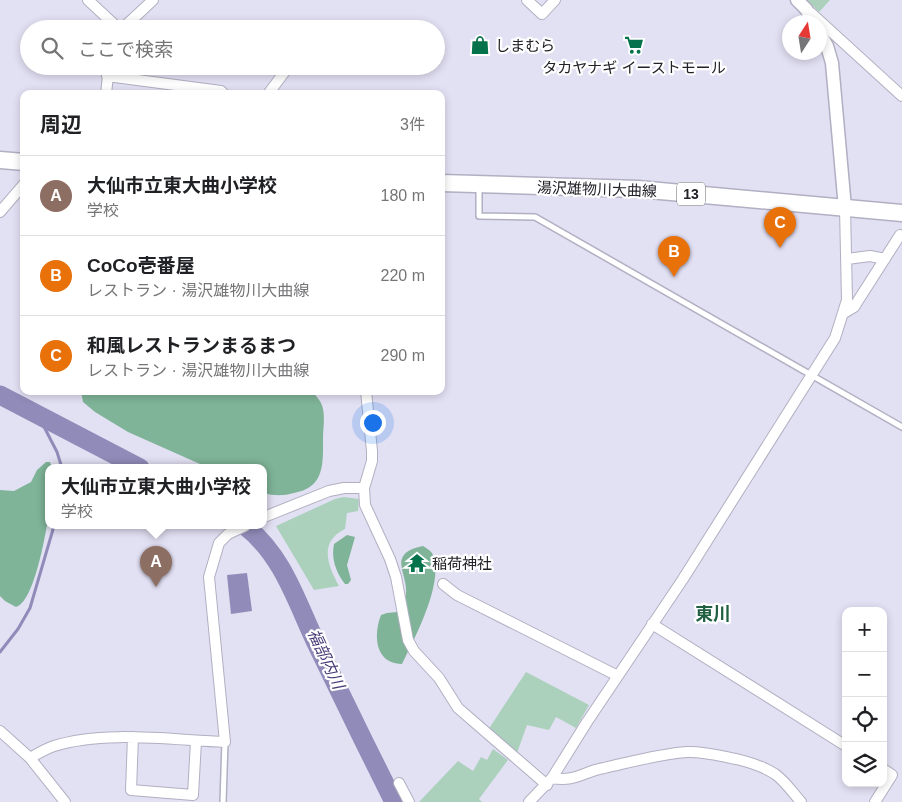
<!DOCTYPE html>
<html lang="ja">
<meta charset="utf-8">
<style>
body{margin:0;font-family:Helvetica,"Noto Sans JP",sans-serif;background:#f6f6f6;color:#202124}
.controls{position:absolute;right:15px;bottom:15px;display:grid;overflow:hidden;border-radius:10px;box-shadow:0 2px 8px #0003}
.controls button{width:45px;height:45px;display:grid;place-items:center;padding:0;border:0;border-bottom:1px solid #e0e0e0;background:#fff;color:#202124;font:25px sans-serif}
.compass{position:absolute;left:782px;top:15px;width:45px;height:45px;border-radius:50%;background:#fff;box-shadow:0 2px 8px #0003;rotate:12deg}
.you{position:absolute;left:372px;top:422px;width:18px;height:18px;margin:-12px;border:4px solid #fff;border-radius:50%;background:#1a73e8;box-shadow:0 0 0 8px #1a73e833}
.badge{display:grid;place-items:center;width:32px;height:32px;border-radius:50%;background:#1a73e8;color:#fff;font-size:16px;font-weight:700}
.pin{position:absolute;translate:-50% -41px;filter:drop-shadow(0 1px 2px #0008)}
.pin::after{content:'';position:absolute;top:26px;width:18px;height:15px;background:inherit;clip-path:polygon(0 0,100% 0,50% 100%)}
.popup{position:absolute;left:45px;top:464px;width:222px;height:65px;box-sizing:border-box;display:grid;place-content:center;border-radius:10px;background:#fff;filter:drop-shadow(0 1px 4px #0005);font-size:16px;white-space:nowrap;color:#757577}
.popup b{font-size:19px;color:#202124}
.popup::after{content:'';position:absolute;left:50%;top:100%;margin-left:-10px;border:10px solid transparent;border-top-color:#fff}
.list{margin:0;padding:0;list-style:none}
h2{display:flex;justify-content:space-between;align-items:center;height:65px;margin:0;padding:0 20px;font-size:21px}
h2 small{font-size:16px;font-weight:400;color:#757577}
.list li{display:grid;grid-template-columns:32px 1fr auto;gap:15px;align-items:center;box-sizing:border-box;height:80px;padding:0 20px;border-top:1px solid #e0e0e0}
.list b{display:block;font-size:19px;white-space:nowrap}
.list p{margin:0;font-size:16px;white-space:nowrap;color:#757577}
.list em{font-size:16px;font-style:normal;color:#757577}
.icon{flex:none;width:28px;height:28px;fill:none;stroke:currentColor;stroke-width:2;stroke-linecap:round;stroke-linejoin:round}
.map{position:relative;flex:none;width:902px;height:802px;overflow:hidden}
.search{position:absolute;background:#fff;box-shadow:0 2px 8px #0003;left:20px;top:20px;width:425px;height:55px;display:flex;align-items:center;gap:12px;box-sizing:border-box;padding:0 18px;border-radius:28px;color:#757577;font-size:19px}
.panel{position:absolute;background:#fff;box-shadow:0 2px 8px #0003;left:20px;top:90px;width:425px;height:305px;border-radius:10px}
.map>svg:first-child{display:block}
</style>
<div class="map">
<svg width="902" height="802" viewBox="0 0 902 802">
<rect width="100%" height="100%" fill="#e2e0f3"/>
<path fill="#abd1bc" d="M807,0h23l-11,12z
M344,497l15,2 -1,12 -11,2 -2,16c-27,13 -17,37 -6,57l-25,4 -38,-64 59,-27z
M526,672l63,33 -13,23 -20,-11 -7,13 -22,-5 -10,28 -29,-23z
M493,749l15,11 -29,39 3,3h-63l39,-41 15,10 8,-14 6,3z"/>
<path fill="#7fb498" d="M81,391h231c3,4 7,8 9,12 5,10 2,25 2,35 0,26 2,49 -29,55 -11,3 -20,3 -30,0v-25h-55l-81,-36 -33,-20 -12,-10z
M46,462h4l2,6h-4c0,17 3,35 0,51 -3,18 -14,83 -32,88l-11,-6 -5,-5v-106l14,1 17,-9 6,-12z
M347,535l8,2 -8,28 4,15 -3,4h-3c-9,-12 -14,-25 -11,-40z
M423,546c3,2 7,4 9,7 14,27 -18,86 -30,111 -27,0 -29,-29 -21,-49l6,-2 10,-1c3,-4 7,-10 8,-14 7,-21 -22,-44 18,-52z"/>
<path fill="#918bb9" d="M247,573l5,38 -21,3 -4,-39z"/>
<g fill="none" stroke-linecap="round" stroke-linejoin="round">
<path stroke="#918bb9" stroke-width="3" d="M38,415l19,37 5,16
M0,652l18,-23 12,-21 24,-82"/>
<path stroke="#918bb9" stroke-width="19" d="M0,395l140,73
M245,526c38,29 52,77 72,119 25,52 51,105 77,157"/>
<g stroke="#b1afc1" stroke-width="8">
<path id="service" d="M479,187v29l56,1 367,210
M223,802l2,-60"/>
</g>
<g stroke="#b1afc1" stroke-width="12">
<path id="minor" d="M88,0l31,29
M527,0l15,14 13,-14
M811,13l91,83
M122,29l31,-29
M107,76l114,15 3,3
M106,94l3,-28
M268,94l21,-28
M0,212l24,-28
M847,259l23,-3 15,3
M844,313l10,-6 46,-72
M366,391l6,60v10l-8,27 1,17 25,54 6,18 12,63 6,11 25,27 19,30 89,77
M264,517l65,-26 15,-3h20
M443,584l14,11 161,81
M652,624l194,122
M0,731l30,27 35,44
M133,737l-2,53 62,5 3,-54
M30,758c7,-4 15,-9 24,-12 50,-16 118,-6 171,-4l-16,-165 10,-34 9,-9 17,-8
M552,778c24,4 30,-6 52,-10 27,-6 55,-14 83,-16 16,-1 33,4 49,7 13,3 28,8 39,15 10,7 18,19 26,28
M399,783l10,19
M529,802l23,-24 35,-56 96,-143 152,-241 12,-38 -2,-92
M875,802l17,-27 -9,-6"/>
</g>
<g stroke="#b1afc1" stroke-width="15">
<path id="tertiary" d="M797,0l9,9 8,13
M820,33l7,13 5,17 13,145"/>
</g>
<g stroke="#b1afc1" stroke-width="19">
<path id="primary" d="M0,160l24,2
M441,183l197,6 264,24"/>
</g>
<use href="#service" stroke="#fff" stroke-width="5"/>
<use href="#minor" stroke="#fff" stroke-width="10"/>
<use href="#tertiary" stroke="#fff" stroke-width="12"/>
<use href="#primary" stroke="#fff" stroke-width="16"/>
</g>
<defs>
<g id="shop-bare" transform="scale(1.5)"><path d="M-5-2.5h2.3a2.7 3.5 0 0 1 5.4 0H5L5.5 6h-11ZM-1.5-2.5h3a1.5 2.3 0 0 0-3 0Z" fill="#04724b" stroke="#fff" stroke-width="2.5" paint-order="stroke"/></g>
<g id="supermarket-bare" transform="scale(1.5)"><path d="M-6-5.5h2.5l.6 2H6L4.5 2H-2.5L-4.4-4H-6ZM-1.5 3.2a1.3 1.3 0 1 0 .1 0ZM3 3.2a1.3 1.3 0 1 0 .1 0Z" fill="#04724b" stroke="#fff" stroke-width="2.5" paint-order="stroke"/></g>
<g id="temple-bare" transform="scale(1.5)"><path d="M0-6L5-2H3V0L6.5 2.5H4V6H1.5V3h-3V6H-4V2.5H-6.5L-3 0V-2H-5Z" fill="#04724b" stroke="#fff" stroke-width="2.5" paint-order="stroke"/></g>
</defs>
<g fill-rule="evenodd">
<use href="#shop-bare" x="480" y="45"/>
<use href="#supermarket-bare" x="634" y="45"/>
<use href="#temple-bare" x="417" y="563"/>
</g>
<g text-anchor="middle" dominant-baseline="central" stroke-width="4.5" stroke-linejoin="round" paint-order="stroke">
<rect fill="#fff" stroke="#646468" stroke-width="1" x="677" y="182.5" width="28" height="23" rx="4"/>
<g font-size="14" font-weight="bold" fill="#212127">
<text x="691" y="194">13</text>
</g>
<g font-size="15" fill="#212127" stroke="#fff" text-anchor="start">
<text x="495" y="45">しまむら</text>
<text x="634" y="67" text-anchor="middle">タカヤナギ イーストモール</text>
<text x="432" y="563">稲荷神社</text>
</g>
<g font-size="15" fill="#212127" stroke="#fff">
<text transform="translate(597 189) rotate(2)">湯沢雄物川大曲線</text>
</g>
<g font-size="16" font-style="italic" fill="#473b77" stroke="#fff">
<text transform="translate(326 659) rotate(65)">福部内川</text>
</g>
<g font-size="18" font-weight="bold" fill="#205f42" stroke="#fff">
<text x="713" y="614">東川</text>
</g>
</g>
</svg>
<div class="controls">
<button>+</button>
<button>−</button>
<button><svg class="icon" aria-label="locate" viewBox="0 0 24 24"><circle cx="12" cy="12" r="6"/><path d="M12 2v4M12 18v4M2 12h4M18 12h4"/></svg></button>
<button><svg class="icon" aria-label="layers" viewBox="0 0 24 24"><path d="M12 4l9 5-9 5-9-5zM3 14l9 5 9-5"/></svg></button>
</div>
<svg class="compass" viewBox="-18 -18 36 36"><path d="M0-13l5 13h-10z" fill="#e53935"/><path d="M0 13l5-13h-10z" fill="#757577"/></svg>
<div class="you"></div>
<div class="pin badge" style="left:156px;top:587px;background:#8d6e63">A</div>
<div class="popup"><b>大仙市立東大曲小学校</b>学校</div>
<div class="pin badge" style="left:674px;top:277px;background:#e8710a">B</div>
<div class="pin badge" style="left:780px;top:248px;background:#e8710a">C</div>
<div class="search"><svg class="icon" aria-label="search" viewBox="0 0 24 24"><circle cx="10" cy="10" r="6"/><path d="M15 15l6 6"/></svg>ここで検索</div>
<section class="panel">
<h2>周辺<small>3件</small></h2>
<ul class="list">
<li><span class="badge" style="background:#8d6e63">A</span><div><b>大仙市立東大曲小学校</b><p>学校</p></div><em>180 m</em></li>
<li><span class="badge" style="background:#e8710a">B</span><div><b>CoCo壱番屋</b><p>レストラン · 湯沢雄物川大曲線</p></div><em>220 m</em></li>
<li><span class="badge" style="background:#e8710a">C</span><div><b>和風レストランまるまつ</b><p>レストラン · 湯沢雄物川大曲線</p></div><em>290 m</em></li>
</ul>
</section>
</div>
